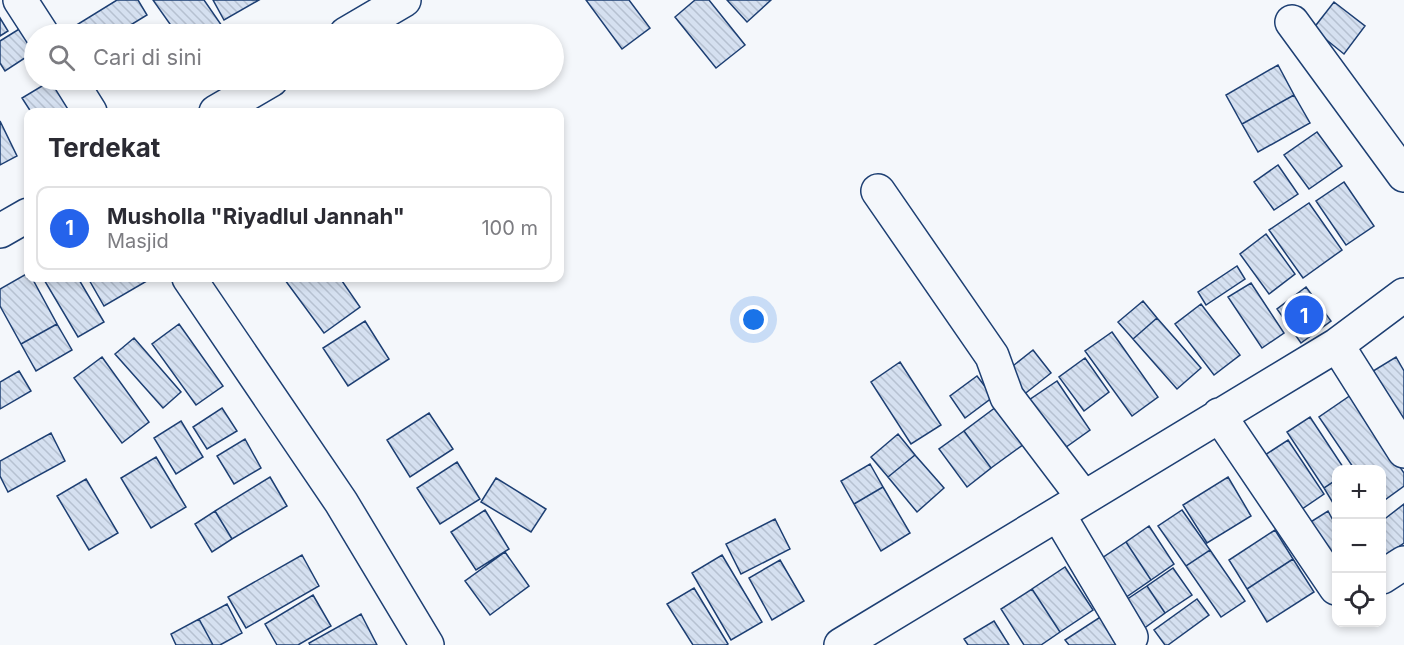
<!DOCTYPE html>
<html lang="id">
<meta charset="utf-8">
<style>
body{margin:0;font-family:Inter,sans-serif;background:#f2f2f3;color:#2b2b33}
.controls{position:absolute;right:18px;bottom:18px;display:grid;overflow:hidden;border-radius:12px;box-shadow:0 3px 9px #0003}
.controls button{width:54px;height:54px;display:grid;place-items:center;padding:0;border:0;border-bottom:2px solid #e1e1e2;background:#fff;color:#2b2b33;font:30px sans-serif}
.you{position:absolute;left:754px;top:320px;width:21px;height:21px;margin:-15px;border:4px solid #fff;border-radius:50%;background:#1a73e8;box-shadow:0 0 0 9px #1a73e833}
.badge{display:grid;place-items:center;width:39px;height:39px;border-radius:50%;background:#2563eb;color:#fff;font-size:20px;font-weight:700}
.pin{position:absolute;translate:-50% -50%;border:3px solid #fff;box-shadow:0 2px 6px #0006}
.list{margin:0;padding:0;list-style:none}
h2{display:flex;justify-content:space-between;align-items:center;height:78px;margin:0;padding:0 24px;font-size:26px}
h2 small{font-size:20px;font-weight:400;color:#7c7c81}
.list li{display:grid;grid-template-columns:39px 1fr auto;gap:18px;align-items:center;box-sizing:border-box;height:84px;margin:0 12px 12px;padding:0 12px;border:2px solid #e1e1e2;border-radius:12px}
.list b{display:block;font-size:22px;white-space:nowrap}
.list p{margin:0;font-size:20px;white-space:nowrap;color:#7c7c81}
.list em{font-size:20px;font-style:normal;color:#7c7c81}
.icon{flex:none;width:33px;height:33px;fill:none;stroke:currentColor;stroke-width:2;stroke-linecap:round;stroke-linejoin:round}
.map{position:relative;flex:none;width:1404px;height:645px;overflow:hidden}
.search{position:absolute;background:#fff;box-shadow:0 3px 9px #0003;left:24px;top:24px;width:540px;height:66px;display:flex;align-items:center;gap:15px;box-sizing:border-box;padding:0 21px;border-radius:33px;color:#7c7c81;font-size:22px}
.panel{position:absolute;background:#fff;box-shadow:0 3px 9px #0003;left:24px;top:108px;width:540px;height:174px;border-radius:12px}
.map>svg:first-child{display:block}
</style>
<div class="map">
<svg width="1404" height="645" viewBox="0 0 1404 645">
<defs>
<pattern id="building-back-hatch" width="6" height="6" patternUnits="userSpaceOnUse" patternTransform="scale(1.5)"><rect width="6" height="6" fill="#d5e0f0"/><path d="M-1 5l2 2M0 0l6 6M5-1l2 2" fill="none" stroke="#b6c1d1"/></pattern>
</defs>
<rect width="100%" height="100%" fill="#f4f7fb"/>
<path fill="url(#building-back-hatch)" stroke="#1d3f73" stroke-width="1.5" d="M117,0h21l9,15 -31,19h-43l-3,-5z
M153,0h51l18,26 -12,8h-33z
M213,0h46l-35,20z
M586,0h43l21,28 -28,21z
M695,0h14l36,45 -29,23 -41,-51z
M727,0h44l-24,22z
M1334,2l31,24 -21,28 -31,-25z
M0,18l8,13 -8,5z
M32,21l2,31 -29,19 -5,-8v-22z
M1278,65l16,30 -52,29 -16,-29z
M52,80h6l20,32h-47l-9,-14z
M1294,95l16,28 -52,29 -16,-28z
M0,121l17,35 -17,9z
M1317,132l25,34 -33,23 -25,-34z
M1278,165l20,29 -24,16 -20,-28z
M1344,182l30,44 -28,19 -30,-44z
M1309,203l33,47 -39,28 -34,-48z
M1266,234l29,40 -26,20 -29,-40z
M1237,266l8,13 -39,26 -8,-13z
M28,273v5h4l25,46 -36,20 -21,-38v-17z
M43,278h35l26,44 -26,15z
M88,278h64l-48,28z
M289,278h51l20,29 -36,26 -39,-53z
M1251,283l33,50 -22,15 -34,-51z
M1306,287l25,34 -30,22 -24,-34z
M1143,301l14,17 -24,21 -15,-17z
M1201,304l39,51 -26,20 -39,-51z
M1157,318l44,50 -24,21 -44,-50z
M365,321l24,38 -41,27 -25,-38z
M57,324l15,26 -36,21 -15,-27z
M179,324l44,62 -27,19 -44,-61z
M1112,332l46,65 -26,19 -47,-65z
M134,338l47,54 -18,16 -48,-54z
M1033,350l18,23 -29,23 -18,-23z
M102,357l47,65 -27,21 -48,-65z
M1396,357l8,14v56l-39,-51z
M1085,358l24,34 -25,19 -25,-34z
M900,362l41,63 -30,19 -40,-62z
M19,371l12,20 -31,18v-27z
M977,376l16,21 -28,21 -15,-22z
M1057,381l33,49 -28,20 -33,-50z
M1351,395l53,78v13l-22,16v-32h-27l-36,-53z
M996,407l28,37 -33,24 -27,-37z
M222,408l15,23 -30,18 -14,-22z
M429,413l24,36 -43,28 -23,-37z
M1310,417l35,53h-9v10l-12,8 -37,-56z
M181,421l22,36 -27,17 -22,-36z
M964,431l27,37 -24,19 -28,-38z
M51,433l14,28 -57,31 -8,-16v-15z
M898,434l17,21 -27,22 -17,-20z
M245,439l16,29 -27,16 -17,-28z
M1288,440l36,54 -22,15 -37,-54z
M915,455l29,33 -27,24 -29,-35z
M156,457l30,50 -35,21 -30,-50z
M457,462l23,37 -40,25 -23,-36z
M870,464l13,23 -29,17 -13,-23z
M270,477l17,29 -55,33 -17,-28z
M1228,477l23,39 -44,27 -24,-38z
M496,478l50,31 -15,23 -50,-30z
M86,479l32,54 -29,17 -32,-54z
M1336,480v28l-12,-20z
M883,487l27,46 -29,18 -27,-47z
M1404,504v39l-22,15v-37z
M485,510l24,39 -33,21 -25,-38z
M1182,510l28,40 -24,16 -28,-40z
M215,511l17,28 -20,13 -17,-28z
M1328,511l8,15v28l-6,4 -21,-35z
M775,519l15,30 -49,25 -15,-30z
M1149,526l25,38 -23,16 -25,-38z
M1275,530l18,29 -46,30 -18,-29z
M1126,542l25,38 -29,20 -26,-38z
M1210,550l35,51 -24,16 -35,-51z
M505,552l24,34 -39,29 -25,-34z
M302,555l17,31 -73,42 -18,-31z
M722,555l40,67 -31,18 -39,-67z
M1293,559l21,33 -47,30 -20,-33z
M780,560l24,41 -32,19 -23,-42z
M1065,567l28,43 -33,22 -28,-43z
M1173,568l19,27 -27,18 -18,-27z
M1147,586l18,27 -26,19 -19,-28z
M694,588l34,56 -2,1h-33l-26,-41z
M1032,589l28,43 -19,13h-17l-23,-36z
M313,595l18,31 -33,19h-21l-12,-21z
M1197,599l12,16 -41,30h-3l-11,-15z
M227,604l15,29 -22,12h-7l-14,-26z
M1108,612l21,33h-60l-4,-5z
M361,614l16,31h-67l-1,-2z
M199,619l14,26h-37l-5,-11z
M994,621l15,24h-41l-4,-6z"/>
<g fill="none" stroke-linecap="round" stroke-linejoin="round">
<g stroke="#1d3f73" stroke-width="36">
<path id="minor" d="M20,0l22,34
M1292,22l112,153
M346,34l58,-34
M70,80l20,32
M216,112l55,-32
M878,191l114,165 15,41 76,100
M0,231l28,-16
M189,278l152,224 86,143
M1337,345l67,106
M1219,415l117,173
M1058,514l73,123
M1382,577l22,-14
M841,645l496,-300 67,-50"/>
</g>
<use href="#minor" stroke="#f4f7fb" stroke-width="33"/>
</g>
</svg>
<div class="controls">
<button>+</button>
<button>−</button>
<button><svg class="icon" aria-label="locate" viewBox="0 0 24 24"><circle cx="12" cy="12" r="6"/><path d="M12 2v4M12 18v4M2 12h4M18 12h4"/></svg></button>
</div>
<div class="you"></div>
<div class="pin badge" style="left:1304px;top:315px">1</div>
<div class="search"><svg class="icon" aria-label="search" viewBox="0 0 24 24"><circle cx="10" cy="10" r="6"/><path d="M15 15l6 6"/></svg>Cari di sini</div>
<section class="panel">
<h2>Terdekat<small></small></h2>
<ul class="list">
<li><span class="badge">1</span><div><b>Musholla &quot;Riyadlul Jannah&quot;</b><p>Masjid</p></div><em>100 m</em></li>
</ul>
</section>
</div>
